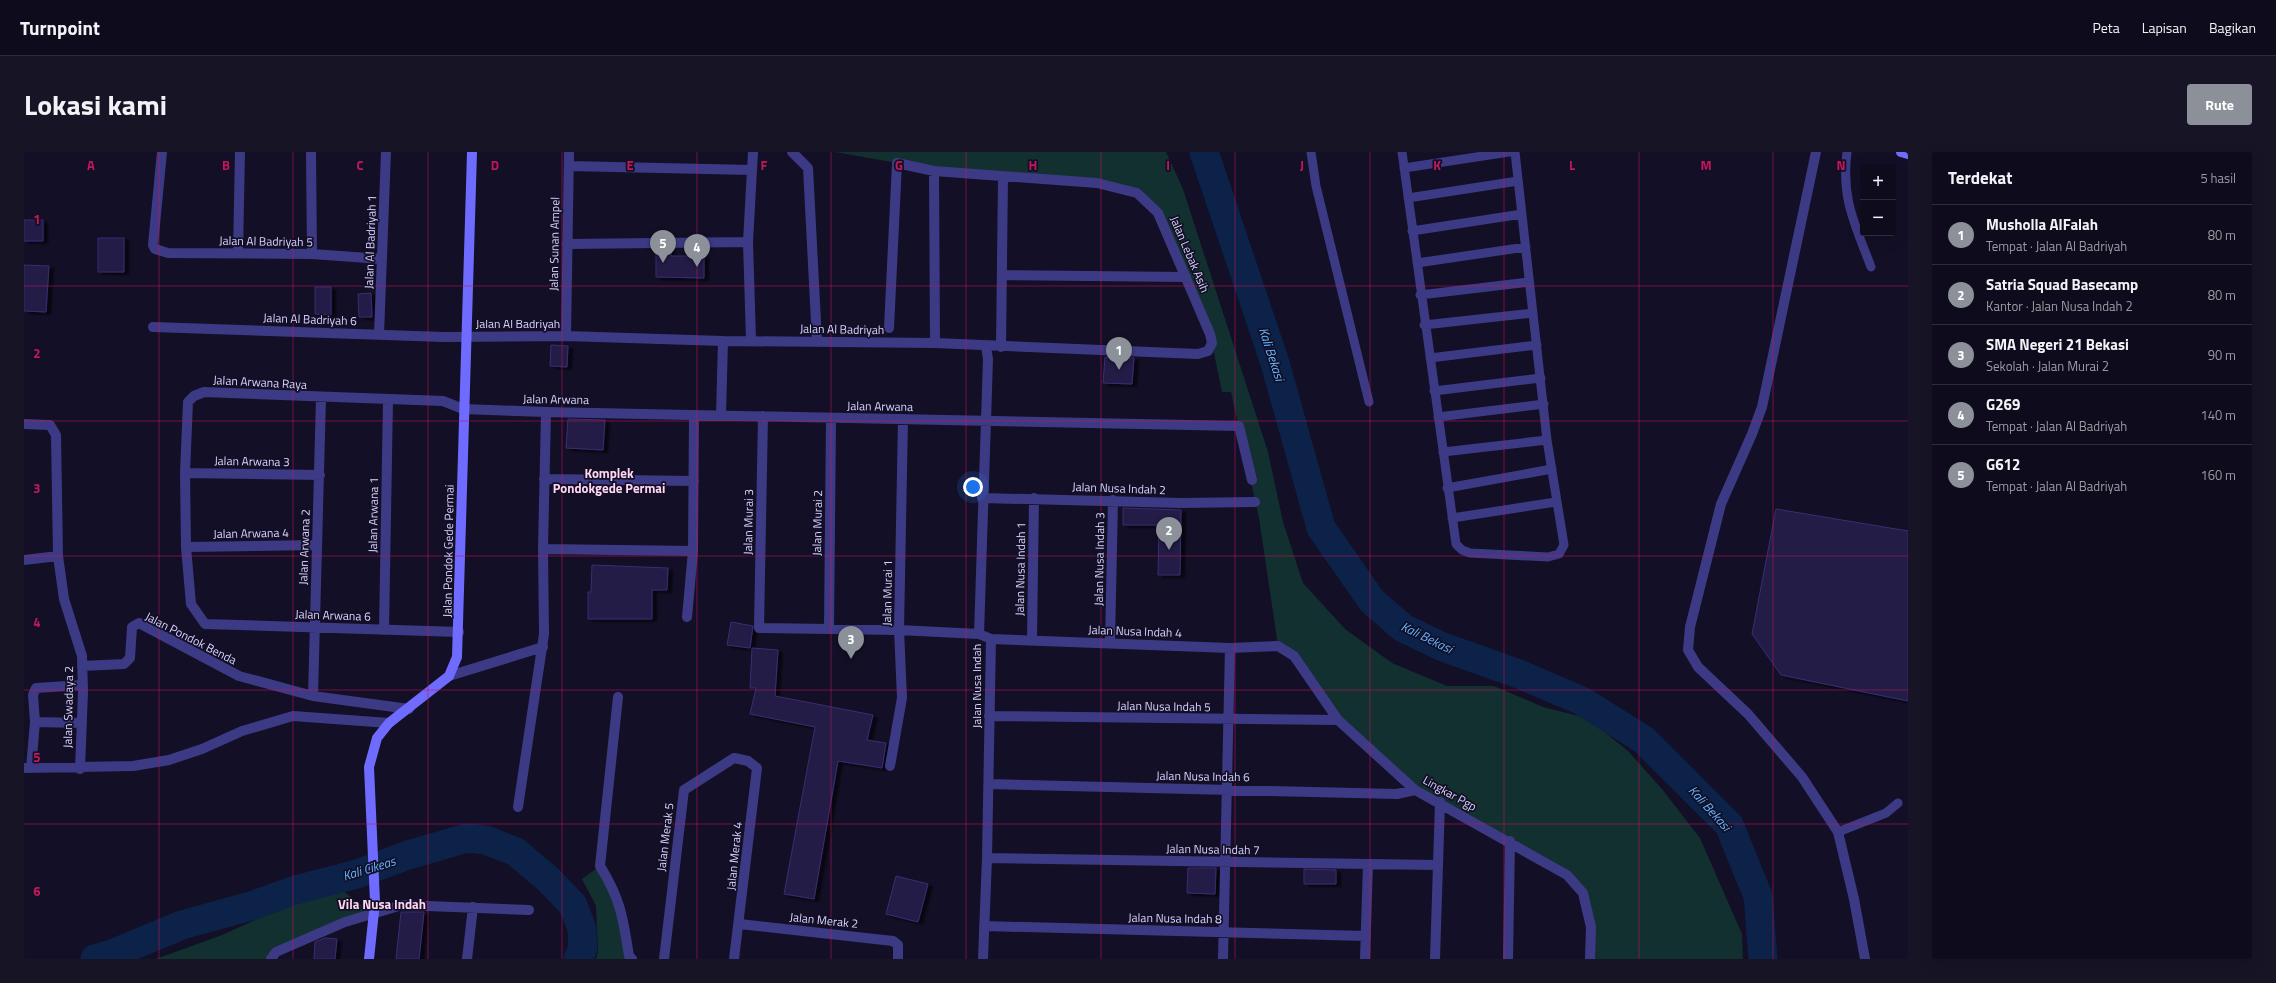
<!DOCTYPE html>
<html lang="id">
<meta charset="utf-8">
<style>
body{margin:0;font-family:"Titillium Web",sans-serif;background:#171425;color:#f1f3f6}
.controls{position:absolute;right:12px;top:12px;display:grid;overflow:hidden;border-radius:4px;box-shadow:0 4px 16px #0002}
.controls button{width:36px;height:36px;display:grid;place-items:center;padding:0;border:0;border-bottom:1px solid #2e2b3b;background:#0e0b1c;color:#f1f3f6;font:20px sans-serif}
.you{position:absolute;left:949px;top:335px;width:14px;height:14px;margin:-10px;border:3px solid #fff;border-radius:50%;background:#1a73e8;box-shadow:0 0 0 6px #1a73e833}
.badge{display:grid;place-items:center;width:26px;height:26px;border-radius:50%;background:#8c9099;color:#fff;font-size:13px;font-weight:700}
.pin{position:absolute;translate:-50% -33px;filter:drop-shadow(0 1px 2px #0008)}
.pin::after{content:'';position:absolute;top:21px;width:14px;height:12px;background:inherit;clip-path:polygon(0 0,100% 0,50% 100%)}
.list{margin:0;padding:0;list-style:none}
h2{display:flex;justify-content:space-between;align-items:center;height:52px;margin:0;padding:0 16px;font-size:17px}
h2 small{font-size:13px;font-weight:400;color:#9b9ba3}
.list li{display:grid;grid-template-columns:26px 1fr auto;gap:12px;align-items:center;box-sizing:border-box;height:60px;padding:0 16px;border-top:1px solid #2e2b3b}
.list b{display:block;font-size:15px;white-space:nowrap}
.list p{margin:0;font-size:13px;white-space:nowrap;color:#9b9ba3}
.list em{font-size:13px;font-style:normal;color:#9b9ba3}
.map{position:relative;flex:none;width:1884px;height:807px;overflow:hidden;border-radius:4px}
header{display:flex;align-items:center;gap:24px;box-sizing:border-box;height:56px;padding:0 20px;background:#0e0b1c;border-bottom:1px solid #2e2b3b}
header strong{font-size:19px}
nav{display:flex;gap:22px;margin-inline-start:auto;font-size:14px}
.intro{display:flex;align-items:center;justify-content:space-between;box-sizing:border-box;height:96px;padding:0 24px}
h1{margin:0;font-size:28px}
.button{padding:10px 18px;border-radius:4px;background:#8c9099;color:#fff;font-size:14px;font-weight:700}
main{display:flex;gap:24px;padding:0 24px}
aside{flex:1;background:#0e0b1c;border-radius:4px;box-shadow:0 4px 16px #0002}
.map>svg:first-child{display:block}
</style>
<header>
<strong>Turnpoint</strong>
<nav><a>Peta</a><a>Lapisan</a><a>Bagikan</a></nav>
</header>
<div class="intro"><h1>Lokasi kami</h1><a class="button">Rute</a></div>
<main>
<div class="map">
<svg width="1884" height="807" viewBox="0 0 1884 807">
<defs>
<filter id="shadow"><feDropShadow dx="4.5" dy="2.5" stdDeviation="1" flood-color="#0009"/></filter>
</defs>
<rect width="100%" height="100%" fill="#130f26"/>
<path fill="#12302f" d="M811,0h331l17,37 85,263 15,70 20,61 42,46 47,34 55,23h47l49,21 44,11 41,33 34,38 38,49 42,96 1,25h-153l-7,-66 -16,-18 -152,-85 -77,-70 -26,-38 -34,-36 -19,-128 -28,-126h-9l-12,-58 -52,-121 -21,-20 -40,-10 -200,-20z
M576,714l12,21 16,72h-32l2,-8 -2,-45 -14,-27z
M315,736l35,26 -103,45h-115l66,-24 70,-32z"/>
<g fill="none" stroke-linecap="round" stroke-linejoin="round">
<path stroke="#0c2248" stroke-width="29" d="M1180,0l71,211 46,165 51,73 31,27 40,19 76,27 63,27 62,39 85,85 29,71 5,63
M71,807l17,-5 70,-29 72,-20 41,-15 62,-16 51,-19 59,-17 19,2 30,12 33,28 24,25 9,24 1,19 -5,11"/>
</g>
<path fill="#241b47" stroke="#3b2d73" filter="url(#shadow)" d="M0,68h19v21h-19z
M74,86h26v34h-26z
M647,97v7h33v22l-48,-1v-27z
M0,113l25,1 -3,46 -22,-1z
M291,135h16v28l-16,-1z
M347,141l1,24h-13l-1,-23z
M527,193l17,1 -1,21 -17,-1z
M1081,205l29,1 -2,26 -29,-1z
M544,267l37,1 -2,30 -37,-2z
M1099,356l58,2 -1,65h-22l1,-50h-36z
M1752,357l132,22v170l-127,-26 -29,-41z
M568,413l76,3 -1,22h-15v29h-64v-27h3z
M707,470l22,4 -3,22 -23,-3z
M728,496l26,2 -3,46 98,19 -6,25 19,3 -4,25 -44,-7 -24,138 -30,-5 31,-167 -65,-13 6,-26h-6z
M1164,716h28l-1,26 -28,-1z
M1280,717l32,1v14h-32z
M872,724l32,8 -10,38 -32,-8z
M377,760h23l-5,47h-23z
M301,786l12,1 -2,20h-21l1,-17z"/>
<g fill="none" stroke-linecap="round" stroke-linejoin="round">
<path stroke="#3d3a85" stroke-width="9" d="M1287,0l5,34 53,216
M1378,0l54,392 6,6 8,3 78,4 11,-3 5,-9 -17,-105 -32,-288
M1823,0c-6,47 8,72 24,115
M1380,16l105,-16
M1384,46l110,-17
M1388,79l110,-17
M1393,111l109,-16
M1396,143l109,-13
M1400,173l109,-12
M1406,206l107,-13
M1410,239l107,-13
M1414,265l106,-13
M1419,300l104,-12
M1423,336l105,-19
M1428,366l104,-16
M1814,680l48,-19 12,-10"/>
<path stroke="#3d3a85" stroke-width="10" d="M138,0l-9,93 2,4 13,4 144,1 70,5
M287,0l1,102
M768,0l16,16 9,173
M1792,0l-54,255 -10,27 -31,70 -31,123 -2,23 10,17 50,47 54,63 36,55 16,67 11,60
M545,14l183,4
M910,19l1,172
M543,92l181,-2
M214,101l2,-101
M978,123l184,2
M129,175l291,10 122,-1 157,5 212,2 263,11 10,-3 4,-8 -2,-9 -52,-121 -21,-20 -40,-10 -163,-12 -37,-8 -8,165
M355,182l7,-182
M542,184l3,-184
M727,188l-3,-98 5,-90
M977,195l2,-170
M697,263l2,-74
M739,264l-4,212 140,2 80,4
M0,272l26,1 6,10 2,121 6,43 18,57 1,36 -3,77
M161,321l135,2
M520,327l150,2
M958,346l199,5 74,-1
M162,395l131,-2
M519,397l150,2
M0,408l34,-4
M663,465l6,-66 1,-136
M805,477l2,-211
M360,478l4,-230
M435,480l-254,-8 -14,-20 -5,-57 -1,-74 3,-71 6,-6 10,-4 239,9 20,8 83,3 693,14 13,54
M967,487l239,9 48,-2 16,10 44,64 77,70 152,85 16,18 8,34 -1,32
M1008,489l2,-143
M1086,490l3,-142
M58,514l42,-2 6,-6 2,-31 7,-4 100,53 74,20 96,13
M425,524l94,-29
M289,544l8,-298
M594,545l-18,169c21,34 23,52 29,90l3,3
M965,564l349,4
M11,570l47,1
M866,614l12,-68 -3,-68 4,-211
M0,616l109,-2 36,-6 33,-11 40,-18 51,-15 96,7
M7,616l4,-46 -2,-27 3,-7 47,-3
M965,632l408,10 18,-4
M494,655l26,-173 -1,-85 3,-137
M963,706l451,7
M716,772l153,17 5,4v14
M960,774l382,10
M247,807l5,-7 16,-7 53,-23 57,-17 127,5
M443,807l6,-52
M640,807l20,-169 50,-32 14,3 9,7 -23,191
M959,807l4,-101 4,-219 -12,-5 9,-275 -2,-12
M1199,807l7,-311
M1341,807l3,-95
M1411,807l5,-157
M1484,807l2,-118"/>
<path stroke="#6f6bff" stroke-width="10" d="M1877,0l7,2
M345,807l6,-57 -6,-135 8,-29 12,-15 60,-47 8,-19 15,-505"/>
</g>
<path fill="none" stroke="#c2185b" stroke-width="1" stroke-opacity="0.55" d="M135,0v807M269,0v807M404,0v807M538,0v807M673,0v807M807,0v807M942,0v807M1077,0v807M1211,0v807M1346,0v807M1480,0v807M1615,0v807M1749,0v807M0,134h1884M0,269h1884M0,404h1884M0,538h1884M0,672h1884"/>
<g text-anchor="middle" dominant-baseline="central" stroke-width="3.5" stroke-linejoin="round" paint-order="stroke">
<g font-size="12" fill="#d9d4ff" stroke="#130f26">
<text transform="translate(242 89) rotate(1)">Jalan Al Badriyah 5</text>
<text transform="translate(346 90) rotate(-88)">Jalan Al Badriyah 1</text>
<text transform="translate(530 92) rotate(-89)">Jalan Sunan Ampel</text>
<text transform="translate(1166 102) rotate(67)">Jalan Lebak Asih</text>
<text transform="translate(286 167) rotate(2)">Jalan Al Badriyah 6</text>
<text x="494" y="171">Jalan Al Badriyah</text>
<text transform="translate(818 177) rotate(1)">Jalan Al Badriyah</text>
<text transform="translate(236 230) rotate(3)">Jalan Arwana Raya</text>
<text transform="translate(532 247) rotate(1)">Jalan Arwana</text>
<text transform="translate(856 254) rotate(1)">Jalan Arwana</text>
<text transform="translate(228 309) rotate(1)">Jalan Arwana 3</text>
<text transform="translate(1095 336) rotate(2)">Jalan Nusa Indah 2</text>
<text transform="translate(349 363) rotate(-89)">Jalan Arwana 1</text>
<text transform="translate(724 370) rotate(-89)">Jalan Murai 3</text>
<text transform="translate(793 371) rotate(-89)">Jalan Murai 2</text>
<text transform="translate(227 381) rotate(-1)">Jalan Arwana 4</text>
<text transform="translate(280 395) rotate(-88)">Jalan Arwana 2</text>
<text transform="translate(424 399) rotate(-89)">Jalan Pondok Gede Permai</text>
<text transform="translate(1075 407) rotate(-89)">Jalan Nusa Indah 3</text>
<text transform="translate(996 417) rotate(-89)">Jalan Nusa Indah 1</text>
<text transform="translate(863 441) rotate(-89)">Jalan Murai 1</text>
<text transform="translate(309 463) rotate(2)">Jalan Arwana 6</text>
<text transform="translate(1111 479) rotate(2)">Jalan Nusa Indah 4</text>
<text transform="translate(167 486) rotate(27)">Jalan Pondok Benda</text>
<text transform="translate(952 534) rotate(-90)">Jalan Nusa Indah</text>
<text transform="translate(1140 554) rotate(1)">Jalan Nusa Indah 5</text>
<text transform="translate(44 555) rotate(-89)">Jalan Swadaya 2</text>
<text transform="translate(1179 624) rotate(1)">Jalan Nusa Indah 6</text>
<text transform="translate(1426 641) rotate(29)">Lingkar Pgp</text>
<text transform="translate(641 685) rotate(-83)">Jalan Merak 5</text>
<text transform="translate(1189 697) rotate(1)">Jalan Nusa Indah 7</text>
<text transform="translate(710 704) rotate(-84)">Jalan Merak 4</text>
<text transform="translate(1151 766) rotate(1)">Jalan Nusa Indah 8</text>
<text transform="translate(800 768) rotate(6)">Jalan Merak 2</text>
</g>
<g font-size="13" font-style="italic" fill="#62b6ff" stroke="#130f26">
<text transform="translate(1248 202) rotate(72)">Kali Bekasi</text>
<text transform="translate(1403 485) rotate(26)">Kali Bekasi</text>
<text transform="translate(1686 656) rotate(48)">Kali Bekasi</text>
<text transform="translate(345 716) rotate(-17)">Kali Cikeas</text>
</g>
<g font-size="13" font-weight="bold" fill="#ffd6f0" stroke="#130f26">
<text x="585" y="321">Komplek<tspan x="585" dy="15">Pondokgede Permai</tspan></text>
<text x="358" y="752">Vila Nusa Indah</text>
</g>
</g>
<g font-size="13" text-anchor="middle" font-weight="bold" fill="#c2185b" stroke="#130f26" stroke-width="3.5" stroke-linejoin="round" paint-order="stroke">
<text x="67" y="18">A</text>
<text x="202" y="18">B</text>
<text x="336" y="18">C</text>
<text x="471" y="18">D</text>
<text x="606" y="18">E</text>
<text x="740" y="18">F</text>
<text x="875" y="18">G</text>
<text x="1009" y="18">H</text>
<text x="1144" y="18">I</text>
<text x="1278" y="18">J</text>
<text x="1413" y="18">K</text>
<text x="1548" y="18">L</text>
<text x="1682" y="18">M</text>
<text x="1817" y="18">N</text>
<text x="13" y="72">1</text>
<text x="13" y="206">2</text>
<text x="13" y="341">3</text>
<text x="13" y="475">4</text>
<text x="13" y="610">5</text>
<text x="13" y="744">6</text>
</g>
</svg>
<div class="controls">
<button>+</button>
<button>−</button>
</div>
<div class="you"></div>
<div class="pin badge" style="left:1095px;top:218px">1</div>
<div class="pin badge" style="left:1145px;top:398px">2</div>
<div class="pin badge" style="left:827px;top:507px">3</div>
<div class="pin badge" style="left:673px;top:115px">4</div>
<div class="pin badge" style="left:639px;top:111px">5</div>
</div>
<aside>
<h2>Terdekat<small>5 hasil</small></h2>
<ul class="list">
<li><span class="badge">1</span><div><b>Musholla AlFalah</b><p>Tempat · Jalan Al Badriyah</p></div><em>80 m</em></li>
<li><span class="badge">2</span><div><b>Satria Squad Basecamp</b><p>Kantor · Jalan Nusa Indah 2</p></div><em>80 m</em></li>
<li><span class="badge">3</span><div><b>SMA Negeri 21 Bekasi</b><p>Sekolah · Jalan Murai 2</p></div><em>90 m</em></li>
<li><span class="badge">4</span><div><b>G269</b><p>Tempat · Jalan Al Badriyah</p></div><em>140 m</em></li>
<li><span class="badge">5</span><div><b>G612</b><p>Tempat · Jalan Al Badriyah</p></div><em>160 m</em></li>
</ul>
</aside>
</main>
